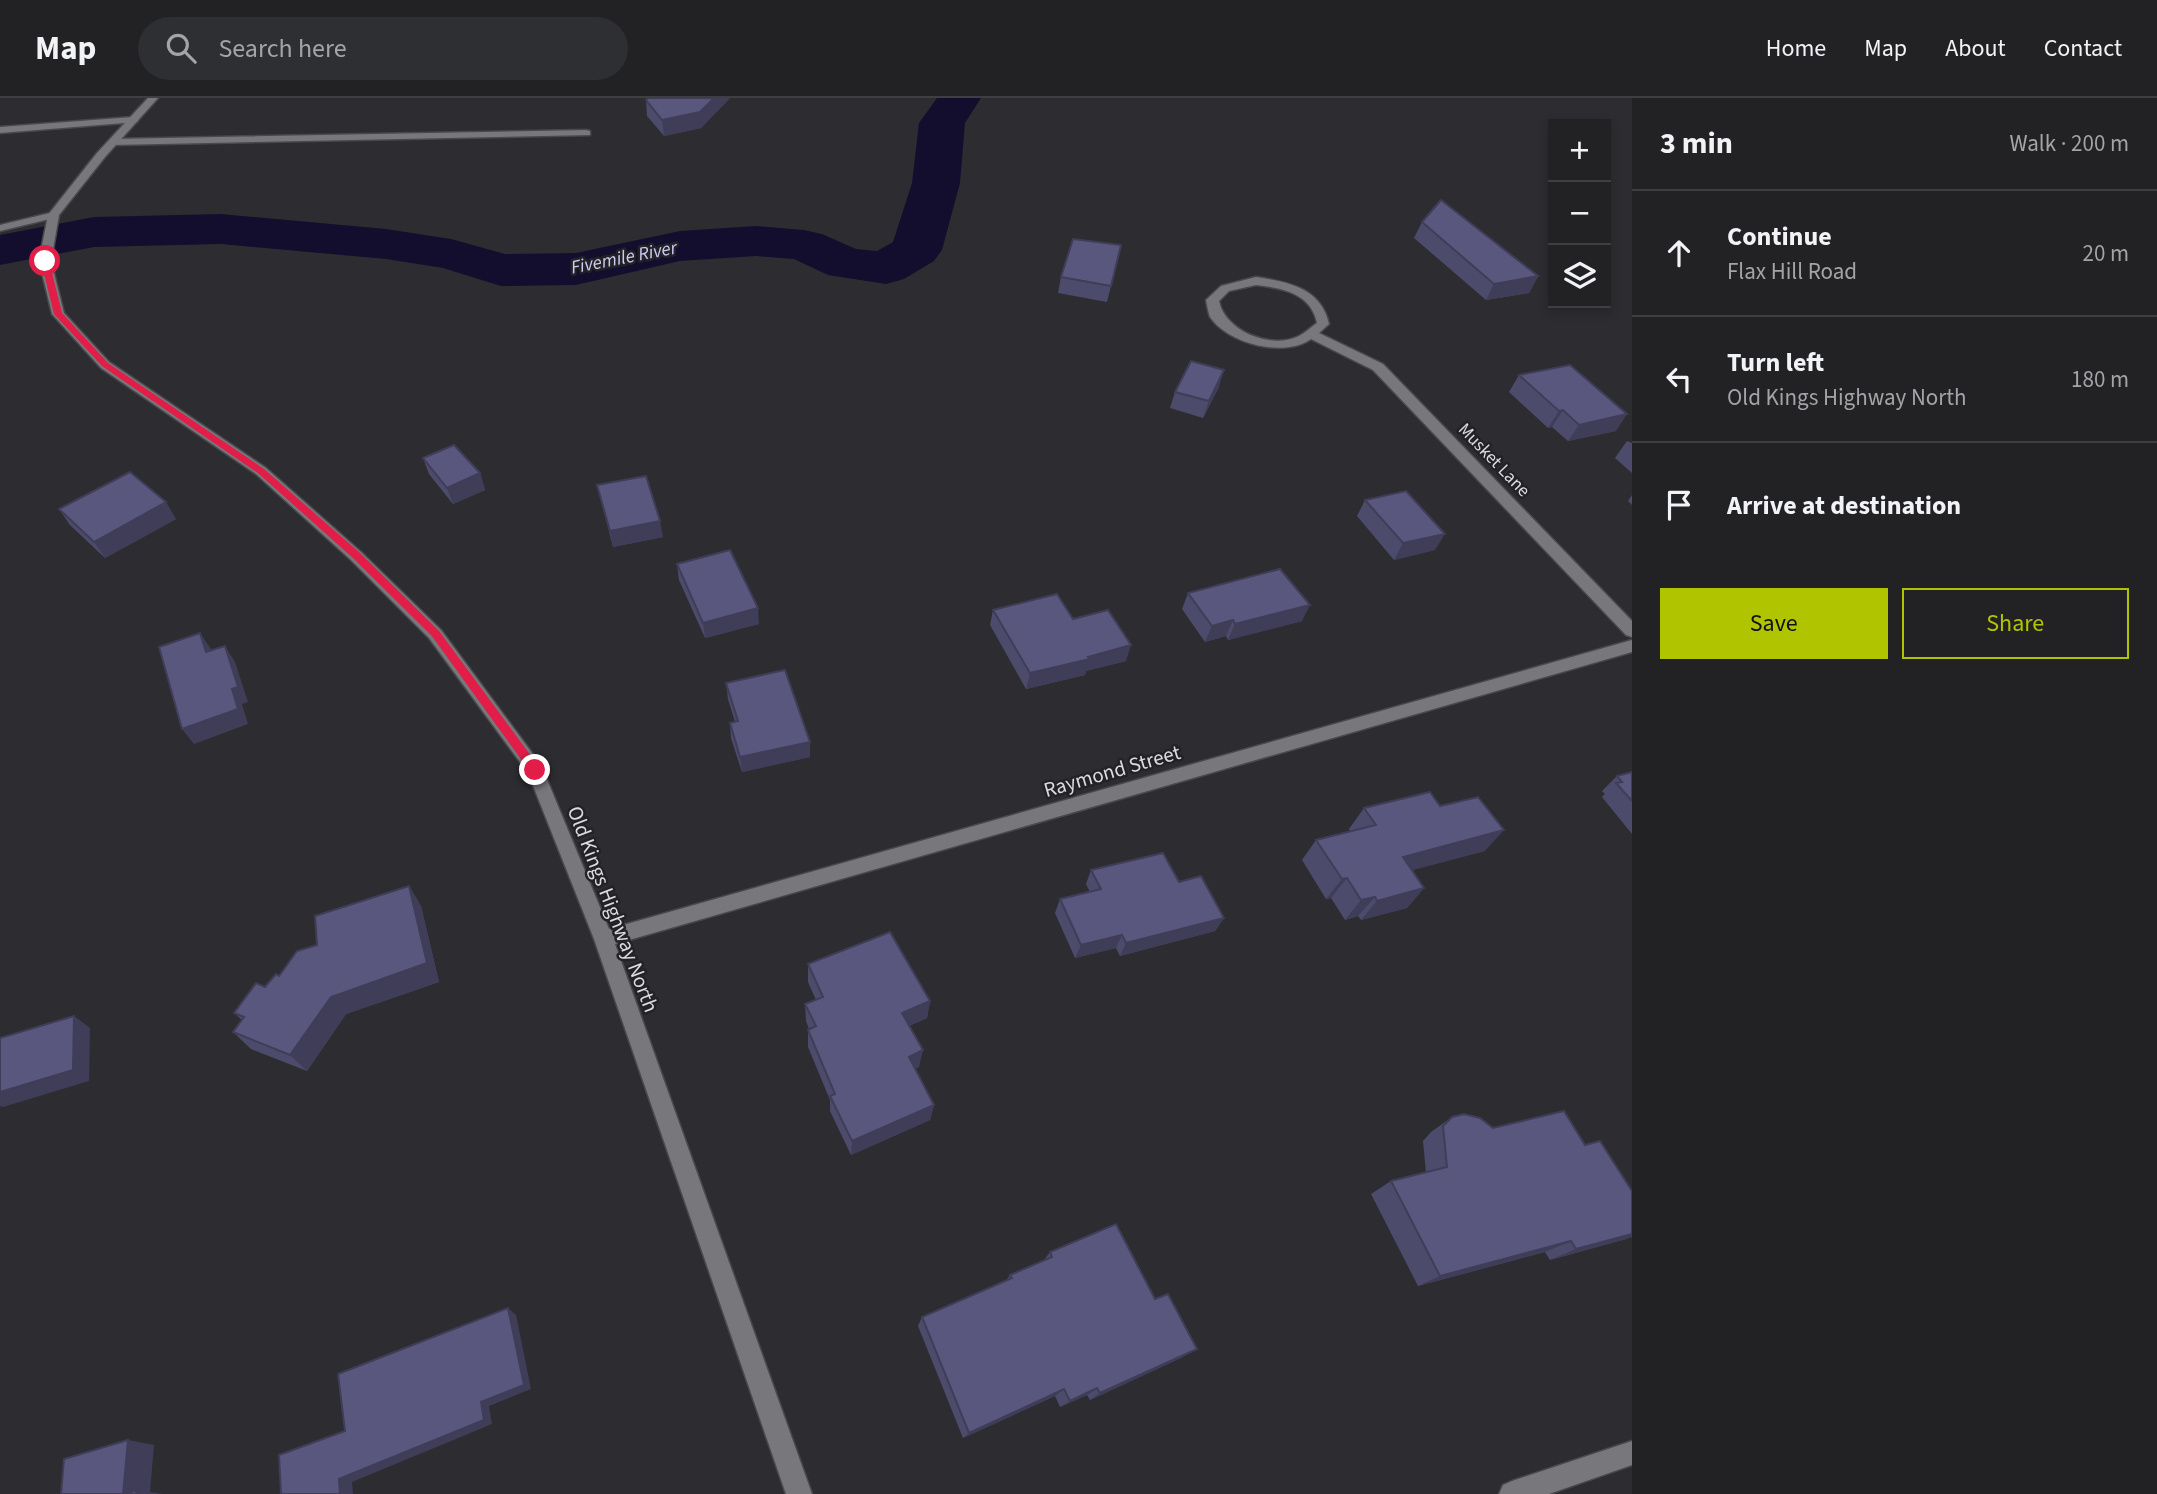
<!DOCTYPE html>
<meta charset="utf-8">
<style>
body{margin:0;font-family:"Source Sans 3",sans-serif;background:#2e2f32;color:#f1f3f6}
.controls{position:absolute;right:21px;top:21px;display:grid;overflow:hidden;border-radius:0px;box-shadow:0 4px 10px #0003}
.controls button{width:63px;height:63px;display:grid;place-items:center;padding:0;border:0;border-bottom:2px solid #3f3f42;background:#222225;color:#f1f3f6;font:35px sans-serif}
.stop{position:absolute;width:21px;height:21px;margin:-16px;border:5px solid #e11d48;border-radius:50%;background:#fff}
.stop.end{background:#e11d48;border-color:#fff;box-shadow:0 2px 7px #0008}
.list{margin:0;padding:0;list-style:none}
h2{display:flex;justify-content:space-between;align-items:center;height:91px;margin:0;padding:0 28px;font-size:30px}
h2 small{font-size:23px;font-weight:400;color:#a2a4a7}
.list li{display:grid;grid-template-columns:46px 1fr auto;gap:21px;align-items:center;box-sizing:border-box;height:126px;padding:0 28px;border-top:2px solid #3f3f42}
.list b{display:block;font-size:26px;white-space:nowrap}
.list p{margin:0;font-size:23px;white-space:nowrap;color:#a2a4a7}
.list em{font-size:23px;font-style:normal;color:#a2a4a7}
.actions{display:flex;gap:14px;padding:21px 28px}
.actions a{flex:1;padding:16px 0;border:2px solid #b0c500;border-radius:0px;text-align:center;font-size:24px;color:#b0c500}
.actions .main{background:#b0c500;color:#111}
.icon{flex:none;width:38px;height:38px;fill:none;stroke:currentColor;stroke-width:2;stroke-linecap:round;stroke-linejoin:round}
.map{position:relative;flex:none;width:1632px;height:1396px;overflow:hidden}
header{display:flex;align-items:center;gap:42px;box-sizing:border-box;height:98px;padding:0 35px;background:#222225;border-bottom:2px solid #3f3f42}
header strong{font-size:33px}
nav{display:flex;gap:38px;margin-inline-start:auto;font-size:24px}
.search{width:490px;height:63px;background:#2e2f32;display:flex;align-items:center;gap:18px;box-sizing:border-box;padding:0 24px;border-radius:38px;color:#a2a4a7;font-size:26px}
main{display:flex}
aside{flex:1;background:#222225}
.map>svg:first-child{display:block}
</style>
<header>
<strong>Map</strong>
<div class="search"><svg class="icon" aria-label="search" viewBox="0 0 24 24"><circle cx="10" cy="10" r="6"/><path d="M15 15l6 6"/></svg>Search here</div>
<nav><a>Home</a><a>Map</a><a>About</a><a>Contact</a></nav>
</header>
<main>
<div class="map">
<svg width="1632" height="1396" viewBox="0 0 1632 1396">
<rect width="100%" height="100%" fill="#2d2d31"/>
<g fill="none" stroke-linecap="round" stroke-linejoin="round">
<path fill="#130e2d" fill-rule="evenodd" d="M937,0h44l-16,25 -5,60 -18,67 -8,11 -30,18 -18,5 -58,-9 -34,-16 -38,-3 -76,5 -104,24 -75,1 -58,-18 -57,-9 -165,-15 -127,3 -94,18v-30l94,-18 127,-3 165,15 65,10 54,15 71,-1 104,-22 76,-5 48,4 18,4 34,15 21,2 16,-9 19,-59 7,-60z"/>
<g stroke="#49494c" stroke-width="3">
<path id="lane" d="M133,19l5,3 -1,2 -137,11v-6z
M586,32l4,1v4l-477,10 -5,-3 5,-3z"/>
</g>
<g stroke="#49494c" stroke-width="3">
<path id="street" d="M54,114l4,1v4l-58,14v-6z
M1256,179c32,5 65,11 73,47l-10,9 64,31 249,257v16l-6,-2 -253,-265 -62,-31c-26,19 -83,5 -101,-22 -2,-5 -3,-12 -4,-17l15,-14zM1256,187c26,3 55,8 61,38 -6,4 -12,10 -18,13 -28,14 -74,-5 -80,-35l10,-10z
M1632,1343v24l-83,29h-50l4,-9 9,-4z"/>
</g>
<g stroke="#49494c" stroke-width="3">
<path id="secondary" d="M148,0h10l-53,59 -46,58 -8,46 13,52 45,49 157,106 95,84 80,78 100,135 68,164 1023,-289v12l-1017,292 197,550h-26l-192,-555 -66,-166 -99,-135 -78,-78 -95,-86 -155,-106 -49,-54 -13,-53 9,-46 49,-62z"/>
</g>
<use href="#lane" fill="#77777c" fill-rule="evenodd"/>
<use href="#street" fill="#77777c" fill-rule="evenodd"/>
<use href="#secondary" fill="#77777c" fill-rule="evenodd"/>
</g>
<path fill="#4d4b6c" d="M648,0h82l-29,30 -37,8 -17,-20 -1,-16z
M1422,124l116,54 -9,17 -43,7 -72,-62z
M1121,147l-14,57 -49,-9 3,-16z
M1519,277l97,56 -48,10 -16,-14 -4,1 -39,-36z
M1219,289l-16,31 -33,-10 5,-16z
M1627,343l5,2v30l-17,-15z
M423,360l57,15 5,17 -32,14 -24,-30z
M597,387l66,52 -50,10z
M1632,397v10l-4,-4z
M1365,402l70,50 -41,10 -37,-44z
M59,411l117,10 -71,39 -35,-33z
M677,466l82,60 -54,14 -26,-58z
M1188,495l114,28 -74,19 -2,-4 -21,6 -23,-33z
M993,512l80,9 53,42 -40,10 -1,4 -59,14 -36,-64z
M726,585l84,59v15l-68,15 -11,-34 -1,-15 5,-1 -7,-23z
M1632,674v62l-30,-37 3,-3 -3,-3 15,-15z
M1440,708l45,45 -73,19 12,18 -17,20 -46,12 -3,-4 -13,4 -14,-22 -5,1 -24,-39 14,-20 34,-9 -1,-2 15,-21z
M1091,772l88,12 45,36 -9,13 -95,25 -4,-8 -41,10 -20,-45 5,-14 30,-7 -4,-8z
M409,788l12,20 18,76 -93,32 -39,57 -56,-22 -18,-17 9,-12 -8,-7 83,-68z
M808,866l122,37 -3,17 -18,8 10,41 -4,2 19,36 -4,15 -79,35 -21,-44v-11l-22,-53v-17l1,-1 -3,-8 -1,-17 11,-4 -8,-18z
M1452,1019l174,122 -76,21 -5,-8 -127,34 -47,-92 20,-13 35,-8 -3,-32 8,-9z
M1050,1154l133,105 -93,43 -3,-5 -27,12 -5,-11 -92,42 -45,-112 4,-9 84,-36 4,-6 34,-15z"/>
<path fill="#3f3d58" d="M714,0h16l-29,30 -37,8 -2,-16z
M1538,178l-9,17 -43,7 8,-16z
M1224,272l-5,17 -16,31 6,-17z
M1563,312l-11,17 -4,1 11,-17z
M1627,316l-11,17 -48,10 11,-16z
M480,375l5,17 -32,14 -6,-16z
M166,404l10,17 -71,39 -11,-16z
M660,423l3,16 -50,10 -3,-16z
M1445,436l-10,16 -41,10 9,-17z
M1310,507l-8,16 -74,19 7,-16z
M758,510l1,16 -54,14 -2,-15z
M1233,522l-7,16 -21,6 7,-16z
M200,535l11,16 6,19 -11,-16z
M1131,547l-5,16 -40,10 -1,4 -59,14 4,-16z
M225,548l10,16 13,40 -6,2 6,20 -54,20 -12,-15 50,-40z
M810,644v15l-68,15 -2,-15z
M1504,732l-19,21 -99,26 17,-20z
M1347,780l-16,20 -5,1 16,-20z
M409,788l12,20 18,76 -93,32 -39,57 -17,-16z
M1424,790l-17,20 -46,12 16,-19z
M1375,799l-17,19 -13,4 16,-20z
M1224,820l-9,13 -95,25 6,-13z
M1122,837l-6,13 -41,10 6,-13z
M930,903l-3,17 -27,12 2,-17z
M74,918l16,12 -1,53 -86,26 -3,-1v-14z
M923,952l-4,17 -13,6 3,-16z
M934,1007l-4,15 -79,35 1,-14z
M1632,1136v3l-6,2 -76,21 26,-11z
M1571,1143l-26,11 -127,34 22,-10z
M508,1210l8,7 15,74 -42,17 3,18 -140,58 1,12h-13l-1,-15 142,-77z
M1197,1251l-14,8 -93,43 10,-7z
M1097,1290l-10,7 -27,12 10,-6z
M1064,1291l-9,7 -92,42 6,-5z
M128,1342l26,5 -4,47 13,2h-40z"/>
<path fill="#5a577e" stroke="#3f3d58" stroke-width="2" d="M648,0h66l-14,14 -38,8 -16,-20z
M1441,102l97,76 -44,8 -72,-62z
M1073,141l48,6 -10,41 -50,-9z
M1191,263l33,9 -15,31 -34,-9z
M1570,267l57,49 -48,11 -16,-15 -4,1 -40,-36z
M454,347l26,28 -33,15 -24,-30z
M130,374l36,30 -72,40 -35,-33z
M646,378l14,45 -50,10 -13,-46z
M1406,393l39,43 -42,9 -38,-43z
M730,452l28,58 -55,15 -26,-59z
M1280,471l30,36 -75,19 -2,-4 -21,6 -24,-33z
M1057,496l16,25 35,-9 23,35 -43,12 2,2 -60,14 -37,-63z
M200,535l6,19 19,-6 13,41 -6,2 6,20 -56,20 -23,-82z
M785,572l25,72 -70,15 -10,-34 8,-2 -12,-38z
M1632,674v29l-16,-18 6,-1 -5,-6z
M1430,694l10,14 38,-9 26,33 -101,27 21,31 -47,13 -2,-4 -14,3 -14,-22 -5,1 -26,-39 60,-15 -12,-17z
M1163,755l16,29 22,-6 23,42 -98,25 -4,-8 -41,10 -21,-46 41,-10 -10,-19z
M409,788l18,77 -96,34 -41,58 -57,-23 11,-15 -10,-4 22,-30 9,4 11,-13 3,2 18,-25 20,-6 -2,-29z
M890,834l40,69 -28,12 21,37 -14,7 25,48 -82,36 -22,-45 5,-2 -27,-64 8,-4 -11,-22 18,-7 -15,-33z
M74,918l-1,54 -73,22v-54z
M1564,1013l21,34 15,-4 32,50v43l-56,15 -5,-8 -131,35 -49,-95 56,-14 -4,-41 9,-9 12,-3 16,4 13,10z
M1116,1126l39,75 13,-5 29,55 -97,44 -3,-5 -27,13 -6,-12 -95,44 -47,-116 90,-39 -2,-3 42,-18 -2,-5z
M508,1210l16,77 -43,17 3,18 -145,59 1,15h-59l-2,-39 66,-24 -7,-57z
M128,1342l-5,54h-62l3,-35z
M137,1392l-1,4h-11z"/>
<path fill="#e11d48" d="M45,161l4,2 13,52 46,50 156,106 96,84 79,78 100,136v6h-8l-99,-137 -79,-78 -95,-85 -156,-107 -48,-52 -13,-53z"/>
<g text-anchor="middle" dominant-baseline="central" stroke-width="5" stroke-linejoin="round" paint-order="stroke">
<g font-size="18" fill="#dcdcdf" stroke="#232327">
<text transform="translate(1494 362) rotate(46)">Musket Lane</text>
</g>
<g font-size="19" font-style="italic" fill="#ceccf4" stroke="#232327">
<text transform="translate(624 160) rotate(-11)">Fivemile River</text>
</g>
<g font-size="21" fill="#dcdcdf" stroke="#232327">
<text transform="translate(1112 673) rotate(-16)">Raymond Street</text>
<text transform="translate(613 811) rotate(69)">Old Kings Highway North</text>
</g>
</g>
</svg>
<div class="controls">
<button>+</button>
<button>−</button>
<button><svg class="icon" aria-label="layers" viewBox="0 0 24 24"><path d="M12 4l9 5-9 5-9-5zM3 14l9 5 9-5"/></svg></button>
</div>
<div class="stop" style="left:45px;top:163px"></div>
<div class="stop end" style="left:535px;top:672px"></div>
</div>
<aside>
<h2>3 min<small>Walk · 200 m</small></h2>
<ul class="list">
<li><svg class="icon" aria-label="ahead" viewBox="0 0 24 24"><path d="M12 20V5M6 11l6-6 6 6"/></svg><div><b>Continue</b><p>Flax Hill Road</p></div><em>20 m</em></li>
<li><svg class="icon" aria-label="left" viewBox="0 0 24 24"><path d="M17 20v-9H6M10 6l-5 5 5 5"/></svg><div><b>Turn left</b><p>Old Kings Highway North</p></div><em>180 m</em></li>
<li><svg class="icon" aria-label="arrive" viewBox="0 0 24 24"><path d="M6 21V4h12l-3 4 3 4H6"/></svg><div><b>Arrive at destination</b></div></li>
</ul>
<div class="actions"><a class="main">Save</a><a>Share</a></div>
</aside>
</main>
